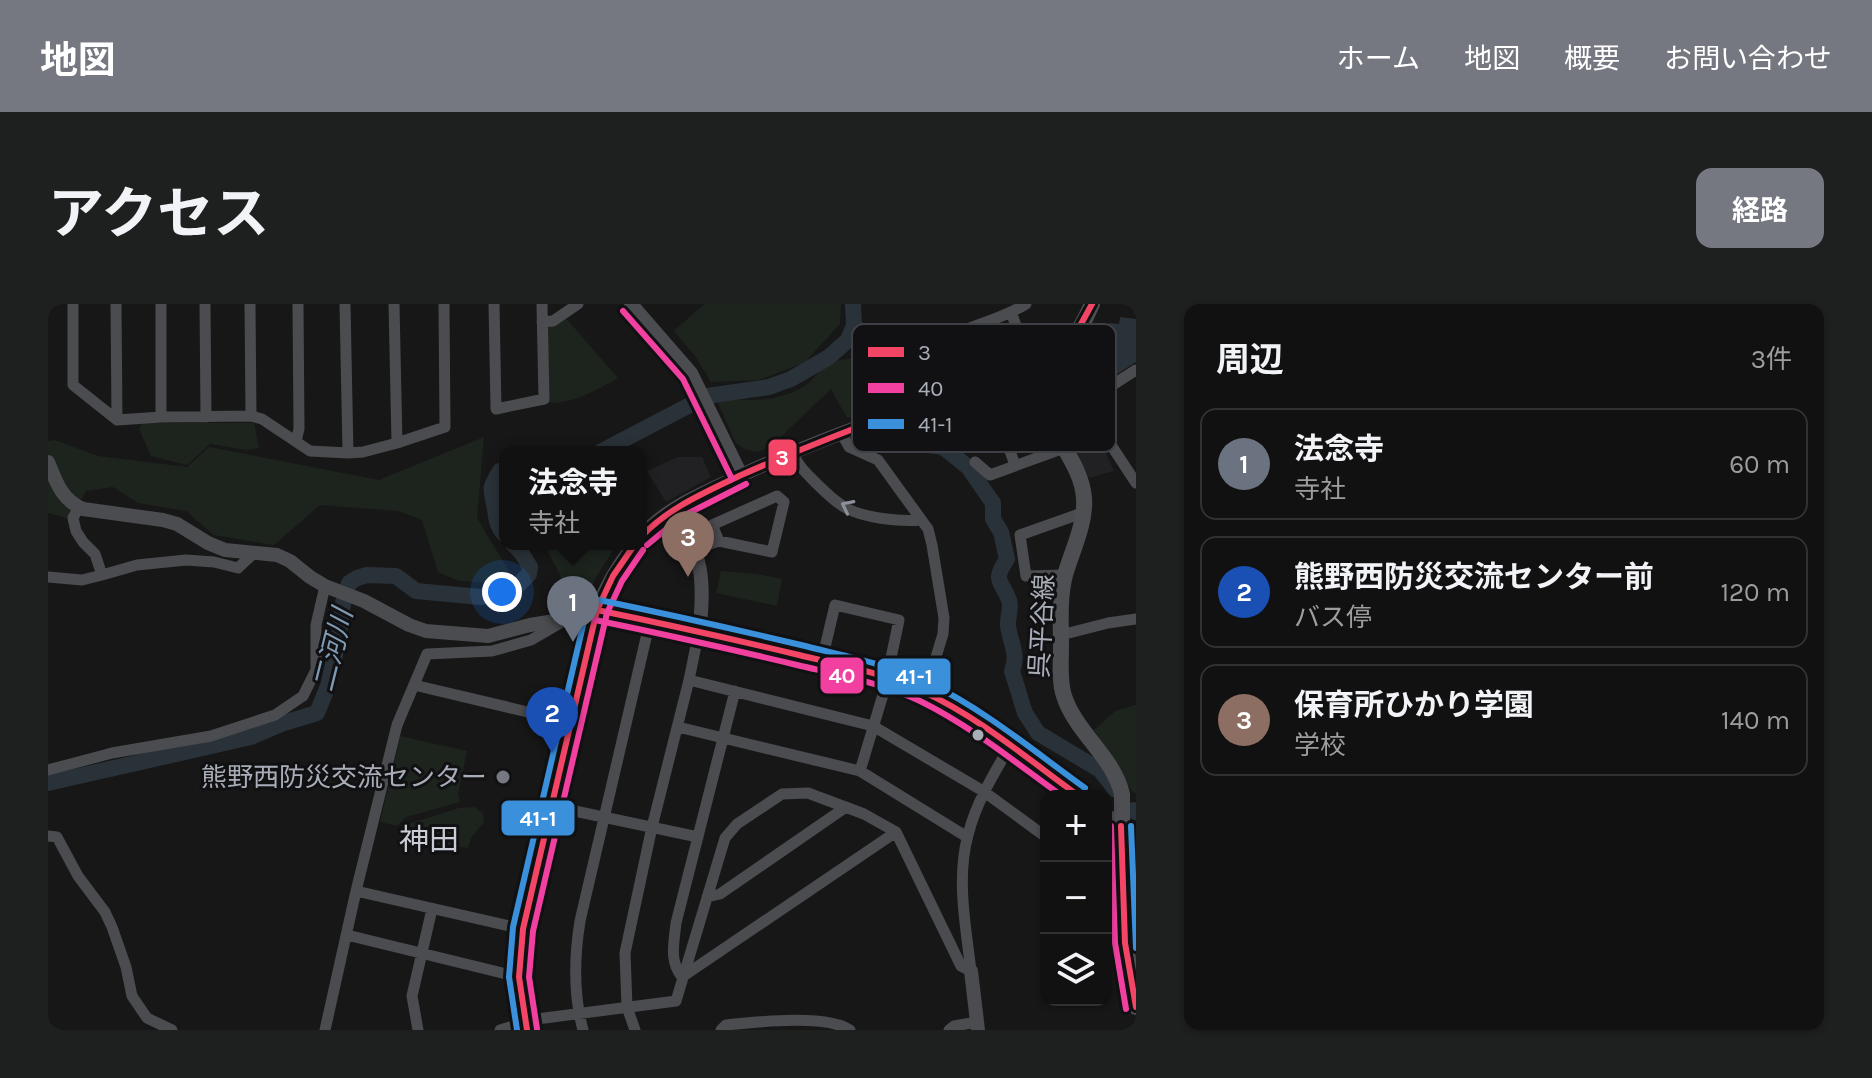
<!DOCTYPE html>
<html lang="ja">
<meta charset="utf-8">
<style>
body{margin:0;font-family:Karla,"Noto Sans JP",sans-serif;background:#1e1f1f;color:#f1f3f6}
.controls{position:absolute;right:24px;bottom:24px;display:grid;overflow:hidden;border-radius:16px;box-shadow:0 2px 6px #0004}
.controls button{width:72px;height:72px;display:grid;place-items:center;padding:0;border:0;border-bottom:2px solid #303131;background:#111;color:#f1f3f6;font:40px sans-serif}
.you{position:absolute;left:454px;top:288px;width:28px;height:28px;margin:-20px;border:6px solid #fff;border-radius:50%;background:#1a73e8;box-shadow:0 0 0 12px #1a73e833}
.badge{display:grid;place-items:center;width:52px;height:52px;border-radius:50%;background:#757880;color:#fff;font-size:26px;font-weight:700}
.pin{position:absolute;translate:-50% -66px;filter:drop-shadow(0 2px 4px #0008)}
.pin::after{content:'';position:absolute;top:42px;width:28px;height:24px;background:inherit;clip-path:polygon(0 0,100% 0,50% 100%)}
.popup{position:absolute;left:451px;top:142px;width:148px;height:104px;box-sizing:border-box;display:grid;place-content:center;border-radius:16px;background:#111;filter:drop-shadow(0 2px 6px #0005);font-size:26px;white-space:nowrap;color:#9c9d9f}
.popup b{font-size:30px;color:#f1f3f6}
.popup::after{content:'';position:absolute;left:50%;top:100%;margin-left:-16px;border:16px solid transparent;border-top-color:#111}
.list{margin:0;padding:0;list-style:none}
h2{display:flex;justify-content:space-between;align-items:center;height:104px;margin:0;padding:0 32px;font-size:34px}
h2 small{font-size:26px;font-weight:400;color:#9c9d9f}
.list li{display:grid;grid-template-columns:52px 1fr auto;gap:24px;align-items:center;box-sizing:border-box;height:112px;margin:0 16px 16px;padding:0 16px;border:2px solid #303131;border-radius:16px}
.list b{display:block;font-size:30px;white-space:nowrap}
.list p{margin:0;font-size:26px;white-space:nowrap;color:#9c9d9f}
.list em{font-size:26px;font-style:normal;color:#9c9d9f}
.icon{flex:none;width:44px;height:44px;fill:none;stroke:currentColor;stroke-width:2;stroke-linecap:round;stroke-linejoin:round}
.map{position:relative;flex:none;width:1088px;height:726px;overflow:hidden;border-radius:16px}
header{display:flex;align-items:center;gap:48px;box-sizing:border-box;height:112px;padding:0 40px;background:#757880;color:#fff}
header strong{font-size:38px}
nav{display:flex;gap:44px;margin-inline-start:auto;font-size:28px}
.intro{display:flex;align-items:center;justify-content:space-between;box-sizing:border-box;height:192px;padding:0 48px}
h1{margin:0;font-size:56px}
.button{padding:20px 36px;border-radius:16px;background:#757880;color:#fff;font-size:28px;font-weight:700}
main{display:flex;gap:48px;padding:0 48px}
aside{flex:1;background:#111;border-radius:16px;box-shadow:0 2px 6px #0004}
.map>svg:first-child{display:block}
</style>
<header>
<strong>地図</strong>
<nav><a>ホーム</a><a>地図</a><a>概要</a><a>お問い合わせ</a></nav>
</header>
<div class="intro"><h1>アクセス</h1><a class="button">経路</a></div>
<main>
<div class="map">
<svg width="1088" height="726" viewBox="0 0 1088 726">
<rect width="100%" height="100%" fill="#171717"/>
<path fill="#212123" d="M1031,91l35,76 -25,7 -35,-66v-16z
M630,153h24l9,20 -45,25 -19,-31z"/>
<path fill="#1d241e" d="M656,0h137l-1,20 -36,39 -45,17 -48,2 -15,-25 -22,-26z
M516,12l54,62c-21,12 -48,28 -73,24l-1,-79z
M816,50l3,1 -1,15 -6,12 3,31 -16,5 -16,-29 -60,57 -13,6 -14,-3 -8,-6 -19,-42 2,-3c30,3 60,5 87,-13 8,-6 15,-16 22,-23l26,-4z
M94,119h112l5,25 -12,2 -37,-6 -23,21 -36,-9 -12,-27z
M436,133l-7,81 33,55 -21,10 -30,-2 -21,-9 -16,-52 -24,-9 -78,-6 -46,40 -60,-10 -28,-24 -48,-8 -25,-16 -27,4 -16,28 -22,-6v-72l7,-1 43,16 89,11 22,-20 170,33z
M496,240h73l-22,35 -8,24 -24,8 -3,-36z
M673,267l36,3 25,5 -5,27 -61,-13z
M1088,401v89l-5,-4 -37,-60 21,-19z
M352,432l67,15 -9,43 2,8 -54,15 -9,9 -17,-4z
M426,503l9,6 1,9 -13,16 -3,10 -20,-3 -14,4 -36,-8 7,-16 54,-17z"/>
<path fill="#2a3239" d="M1072,13l16,2v43l-53,34 26,-73 10,1z"/>
<g fill="none" stroke-linecap="round" stroke-linejoin="round">
<path stroke="#2a3239" stroke-width="16" d="M806,21l20,19 2,8 -10,28 -1,19 1,11 21,24 17,7 39,6 25,20 25,36v16l8,13 6,27c-15,23 -6,20 2,41 3,8 -2,18 -1,26 2,16 11,29 4,45l13,42 13,20 62,37 16,20
M552,148l107,-56 62,-9 22,-8 38,-22 19,-17 6,-15 -1,-21
M457,165l-5,2c-13,21 -8,17 -5,39 2,12 2,16 10,25
M0,479l203,-46 33,-14 33,-10 11,-27 11,-49 4,-34 6,-20 8,-5 10,-3 29,1 20,15 65,6 13,-3 11,-3 14,-7 10,-10 1,-7 -9,-15 -8,-8
M1085,506l3,2
M1088,539l-5,5 5,71
M1088,638v16"/>
<path stroke="#4b4c50" stroke-width="11" d="M25,0v81l44,35 44,-3 90,-1 11,3 48,32 38,2 15,-1 34,-9 48,-16 -1,-123
M68,0l1,116
M113,0v113
M157,0l1,113
M202,0l1,112
M297,0l3,149
M346,0l3,139
M446,0l2,105 48,-10 -2,-95
M963,8l20,55
M494,18l11,-1 25,-17
M1088,66l-42,27 -4,10 23,41 23,35
M937,77l30,84
M860,105c-3,-9 -9,-21 -5,-31 2,-5 8,-10 12,-15 30,-36 74,-36 111,-59
M794,130l7,13 29,13 50,69 4,16 12,73 -1,16 -18,59
M248,137l3,-12 -1,-125
M745,149c5,13 13,20 23,30 9,9 19,19 30,25 18,10 54,14 75,12
M927,158l15,13 74,-27
M31,203l-6,11 3,13 7,11 12,12 7,21 35,-10 49,-5 28,2 24,6 16,-15
M647,245l24,-8 53,11 12,-50 -7,-6 -65,29 7,16
M1017,271l-39,1 -6,-41 62,-22
M0,273l34,3 20,-5
M1013,331l47,-12 28,-4
M774,356l13,-55 64,15 -12,57
M641,376l184,46 110,65 63,46
M366,381l156,37
M630,423l182,44 107,66
M0,466l64,-17 99,-17 64,-21 28,-19 13,-26v-45l9,-39
M812,467l28,-93
M503,502l147,31
M0,532l9,1 21,39 27,36 7,15 14,40 6,29 15,22 25,12
M1058,578l16,12
M308,587l167,38
M659,593l13,-3 126,-87
M299,631l172,42
M923,667c-5,-44 -15,-92 -3,-136 8,-32 25,-60 42,-89
M634,673c-13,-16 -8,-34 -6,-54l59,-232
M634,673l214,-145
M277,726l31,-139 41,-166 30,-71 65,-3 39,-11 31,-18
M370,726l-6,-34 20,-87
M452,726l37,-11 139,-18 49,-163 12,-14 45,-30 26,-1 56,21 32,18 65,134 10,5
M535,726c-10,-37 -9,-72 -3,-109l70,-300
M587,726l-8,-23 -2,-54 27,-126 37,-147 10,-49
M673,726l5,-5c30,-3 100,-11 124,5
M901,726l5,-4 23,-4"/>
<path stroke="#4b4c50" stroke-width="14" d="M583,0l60,69 50,102
M0,158c8,20 14,38 35,47l80,11 14,4 31,19 17,7 52,5 13,6 20,16 15,9 39,15 45,24 17,6 62,5 42,-11 49,-8 18,-7 102,21 170,41 56,21 47,27 107,76
M627,205c26,45 31,70 24,122
M593,233c22,-27 58,-42 88,-56 92,-44 191,-76 287,-111l33,-7
M1058,511l15,11
M923,667l7,59
M479,726l-8,-53 4,-48 74,-319c9,-25 21,-45 38,-66"/>
<path stroke="#4d4f52" stroke-width="16" d="M1044,0c-5,11 -10,23 -18,32 -11,15 -27,24 -30,44 -8,46 37,75 40,118 2,25 -12,53 -19,77 -6,23 -4,48 -4,72 0,16 -2,34 3,49 12,37 49,60 58,98v100l3,49 11,64"/>
<g stroke="#111113" stroke-width="12">
<path id="bus-1" d="M1001,59l26,-28 17,-31
M593,233c27,-29 63,-44 98,-61 52,-23 105,-44 159,-64 50,-18 99,-38 151,-49
M549,306c68,14 135,29 202,45 42,10 84,18 123,36 57,26 107,69 157,105
M1073,522l4,117 11,64
M479,726l-8,-53 4,-48 74,-319 16,-34 22,-32"/>
</g>
<g stroke="#111113" stroke-width="12">
<path id="bus-2" d="M575,7l60,68 49,100
M599,241l34,-28 65,-33
M547,316c68,14 135,29 202,45 42,10 85,18 123,36 51,25 96,62 142,95
M1063,522l4,117 11,66
M489,725l-8,-52 4,-46 74,-318 15,-32 21,-31"/>
</g>
<g stroke="#111113" stroke-width="12">
<path id="bus-3" d="M551,296c68,14 135,29 202,45 43,11 87,19 128,38 56,27 106,69 156,105
M1083,522l5,122
M469,726l-8,-53 4,-50 74,-319"/>
</g>
<use href="#bus-1" stroke="#f34667" stroke-width="6"/>
<use href="#bus-2" stroke="#f240a1" stroke-width="6"/>
<use href="#bus-3" stroke="#3a90db" stroke-width="6"/>
</g>
<defs><path id="oneway-chevron" d="M-2-3.5L2.5 0L-2 3.5" fill="none" stroke-width="1.6" stroke-linecap="round" stroke-linejoin="round" transform="scale(2)"/></defs>
<use stroke="#8c9099" href="#oneway-chevron" transform="translate(799 202) rotate(-153)"/>
<circle fill="#a8adb8" stroke="#111113" stroke-width="3" cx="930" cy="431" r="7"/>
<circle fill="#757880" stroke="#111113" stroke-width="3" cx="455" cy="473" r="8"/>
<g text-anchor="middle" dominant-baseline="central" stroke-width="6" stroke-linejoin="round" paint-order="stroke">
<g font-size="26" fill="#a8adb8" stroke="#111113">
<text transform="translate(994 322) rotate(-87)">呉平谷線</text>
</g>
<g font-size="26" fill="#a8adb8" stroke="#111113" text-anchor="end">
<text x="439" y="473">熊野西防災交流センター</text>
</g>
<g font-size="28" font-style="italic" fill="#7f9bb3" stroke="#111113">
<text transform="translate(285 346) rotate(-76)">二河川</text>
</g>
<g font-size="30" fill="#c9ccd4" stroke="#111113">
<text x="381" y="536">神田</text>
</g>
</g>
<rect x="804" y="20" width="264" height="128" rx="12" fill="#111113" stroke="#3e4045" stroke-width="2"/>
<rect x="820" y="43" width="36" height="10" fill="#f34667"/>
<rect x="820" y="79" width="36" height="10" fill="#f240a1"/>
<rect x="820" y="115" width="36" height="10" fill="#3a90db"/>
<g font-size="22" fill="#a8adb8">
<text x="870" y="56">3</text>
<text x="870" y="92">40</text>
<text x="870" y="128">41-1</text>
</g>
<g stroke="#111113" stroke-width="3">
<rect x="719" y="134" width="31" height="39" rx="8" fill="#f34667"/>
<rect x="771" y="352" width="46" height="39" rx="8" fill="#f240a1"/>
<rect x="828" y="353" width="76" height="39" rx="8" fill="#3a90db"/>
<rect x="452" y="495" width="76" height="38" rx="8" fill="#3a90db"/>
</g>
<g font-size="22" text-anchor="middle" font-weight="bold" fill="#fff">
<text x="734" y="161">3</text>
<text x="794" y="379">40</text>
<text x="866" y="380">41-1</text>
<text x="490" y="522">41-1</text>
</g>
</svg>
<div class="controls">
<button>+</button>
<button>−</button>
<button><svg class="icon" aria-label="layers" viewBox="0 0 24 24"><path d="M12 4l9 5-9 5-9-5zM3 14l9 5 9-5"/></svg></button>
</div>
<div class="you"></div>
<div class="pin badge" style="left:525px;top:338px;background:#6b7280">1</div>
<div class="popup"><b>法念寺</b>寺社</div>
<div class="pin badge" style="left:504px;top:449px;background:#1a4fb4">2</div>
<div class="pin badge" style="left:640px;top:273px;background:#8d6e63">3</div>
</div>
<aside>
<h2>周辺<small>3件</small></h2>
<ul class="list">
<li><span class="badge" style="background:#6b7280">1</span><div><b>法念寺</b><p>寺社</p></div><em>60 m</em></li>
<li><span class="badge" style="background:#1a4fb4">2</span><div><b>熊野西防災交流センター前</b><p>バス停</p></div><em>120 m</em></li>
<li><span class="badge" style="background:#8d6e63">3</span><div><b>保育所ひかり学園</b><p>学校</p></div><em>140 m</em></li>
</ul>
</aside>
</main>
